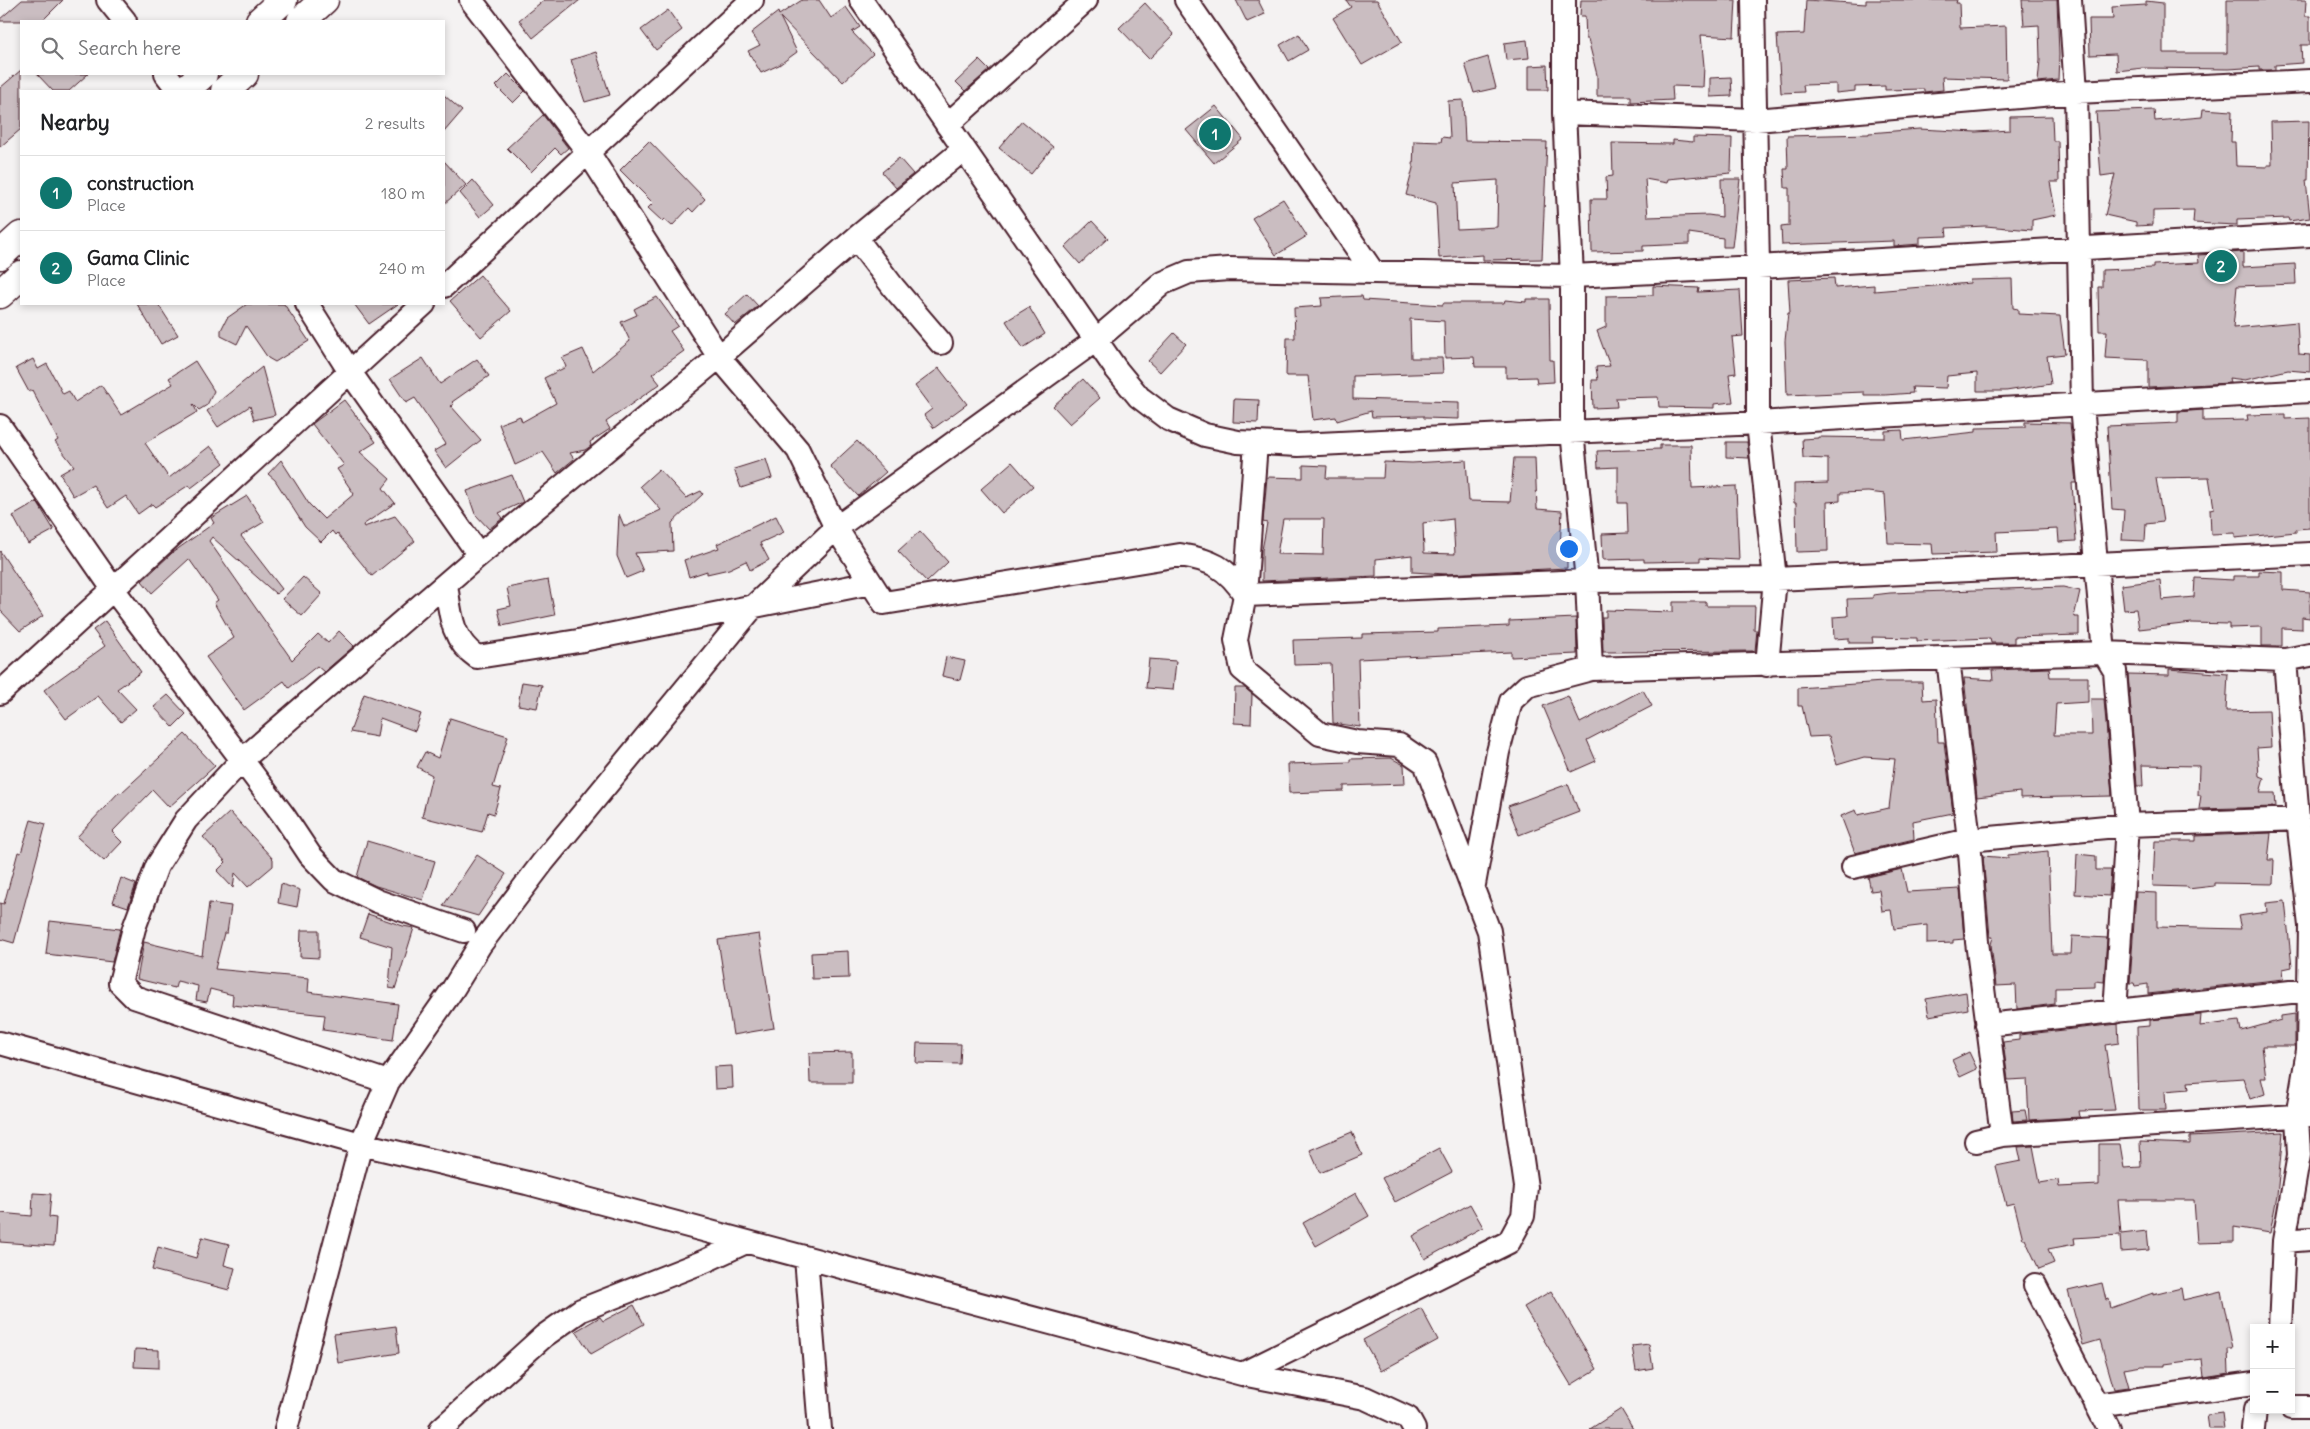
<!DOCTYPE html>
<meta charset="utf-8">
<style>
body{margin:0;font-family:Delius,sans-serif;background:#f6f6f6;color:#202124}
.controls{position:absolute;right:15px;bottom:15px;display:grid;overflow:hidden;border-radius:0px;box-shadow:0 2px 8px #0003}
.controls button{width:45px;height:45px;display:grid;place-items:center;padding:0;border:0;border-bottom:1px solid #e0e0e0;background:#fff;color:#202124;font:25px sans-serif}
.you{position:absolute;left:1568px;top:548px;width:18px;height:18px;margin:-12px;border:4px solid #fff;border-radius:50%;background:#1a73e8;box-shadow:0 0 0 8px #1a73e833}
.badge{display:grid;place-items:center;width:32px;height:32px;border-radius:50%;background:#0f766e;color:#fff;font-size:16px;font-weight:700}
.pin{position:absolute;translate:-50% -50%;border:2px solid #fff;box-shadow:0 1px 5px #0006}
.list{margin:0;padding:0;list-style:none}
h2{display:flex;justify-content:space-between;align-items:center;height:65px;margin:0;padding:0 20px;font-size:21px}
h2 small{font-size:16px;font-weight:400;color:#757577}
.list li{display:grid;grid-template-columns:32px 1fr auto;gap:15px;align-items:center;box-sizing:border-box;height:75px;padding:0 20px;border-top:1px solid #e0e0e0}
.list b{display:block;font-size:19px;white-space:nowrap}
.list p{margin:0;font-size:16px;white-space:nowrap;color:#757577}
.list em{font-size:16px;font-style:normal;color:#757577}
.icon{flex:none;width:28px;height:28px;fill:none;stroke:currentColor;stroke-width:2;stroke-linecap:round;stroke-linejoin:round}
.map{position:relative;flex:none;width:2310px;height:1429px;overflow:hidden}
.search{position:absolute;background:#fff;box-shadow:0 2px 8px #0003;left:20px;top:20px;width:425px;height:55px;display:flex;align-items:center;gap:12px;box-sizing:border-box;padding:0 18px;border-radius:0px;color:#757577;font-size:19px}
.panel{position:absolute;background:#fff;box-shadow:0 2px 8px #0003;left:20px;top:90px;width:425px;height:215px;border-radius:0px}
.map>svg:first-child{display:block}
</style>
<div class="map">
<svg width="2310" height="1429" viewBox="0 0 2310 1429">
<rect width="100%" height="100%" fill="#f4f2f2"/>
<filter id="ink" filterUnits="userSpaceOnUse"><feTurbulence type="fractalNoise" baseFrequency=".02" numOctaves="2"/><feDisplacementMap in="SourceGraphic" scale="10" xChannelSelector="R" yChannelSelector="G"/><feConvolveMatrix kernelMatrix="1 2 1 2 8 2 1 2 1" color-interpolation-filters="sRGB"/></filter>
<g filter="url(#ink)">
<path fill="#cabdc1" stroke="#4a1f2b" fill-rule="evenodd" d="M22,0h41l-21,21h-42v-2z
M544,0h36l-47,38 -14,-18z
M802,0h17l12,18 15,-11 14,20 -8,5 21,22 -30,28 -63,-65 17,35 -18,13 -18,8 -13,-22 12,-6 -9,-12 27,-21 1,3z
M1236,0h22l7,14 -18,8z
M1346,0h31l25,42 -40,23 -29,-47 18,-11z
M1581,0h155l-2,37 -33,-2 3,31 -1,21 -31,-1 1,14 -42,2v-6h-34v-21l-9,-36h-2l-1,-23h-5z
M1806,0l60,4v-4h91l-1,3h3l1,25 46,-2 1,53 -65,-2 1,13 -19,2v-3l-39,1v-4l-30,1v4l-19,2v-9l-33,1 1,7 -23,1 -4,-58 27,-1z
M2022,0h35l2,55 -1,25 -20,2 2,-22 -1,-35 -15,1z
M2227,0h79l-1,16h5v29h-9l1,18 -27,2v5h-16v-3l-30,2 -86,-1 -26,3 -1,-17 -26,1 -1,-36h24l-1,-12 34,-2v-4l17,2v50h64z
M1145,3l29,32 -25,24 -30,-31z
M668,10l14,20 -26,20 -15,-20z
M1299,34l9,16 -19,11 -9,-16z
M1527,40l2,18 -23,2 -2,-17z
M596,52l14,43 -25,7 -14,-42z
M1488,57l8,31 -22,5 -9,-29z
M979,60l10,10 -24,21 -9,-9z
M1547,65l1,25h-19v-24z
M21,70v59l-21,18v-59z
M37,74h51l-19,17h-16z
M508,74l17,17 -12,12 -17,-17z
M1731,77l1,19 -22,1v-19z
M444,95l18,16 -18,21z
M1463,100l2,41 82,1 -5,117 -59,1v-5l-44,3 -3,-55 -30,-8 7,-27 1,-27 27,1 1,-5 8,1 -2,-37zM1498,180l-1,47 -40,2 -2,-46z
M1216,106l27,33 -29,24 -28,-33z
M2203,109l29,2 -1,31h4l1,24 31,1v-2h5l-1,-43 38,-1 -1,59h-2l4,38 -21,3 -1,-3 -51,2v5l-44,-2 1,-13 -41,1v14l-17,1v-4l-31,-7 10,-41 -14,2 -5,-64 58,-2 1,11 47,-4z
M543,115l25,33 -7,6 -6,-6 -24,24 -24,-24z
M2052,116l1,25h5l1,41h-9l6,33 -24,5v10l-47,-4 -39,2 1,8 -27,1v7l-26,2v-5l-112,4 -1,-18 8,-1v-38h-4l-1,-19h4l-1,-33 82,-2v-1l50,-4 57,3 34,-2v-13z
M1022,121l31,26 -22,27 -32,-26z
M1693,137l39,1 -1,35 -63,6 -1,4 -22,-4 3,38 60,-2 14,2 -1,-38h19l-8,68h-9v-9l-34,-5v11l-46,2v5l-51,1 -1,-53h16l-1,-22 7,-1 -1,-33 61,1v-4l20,2z
M649,141l56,58 -12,13 -4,-4 -17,18 -8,-7 -2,2 -14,-13 5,-5 -33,-33z
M899,158l14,16 -17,14 -14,-16z
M444,161l22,24 -22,19z
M473,180l21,25 -14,12 -20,-24z
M1283,199l24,37 -31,19 -24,-37z
M1092,221l16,17 -28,26 -15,-17z
M2243,252v15l52,-3 1,20 -59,2 -4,42 64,-6 2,32 11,1v17l-22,-2 -43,10 -16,-2 1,5 -82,4v-27l-43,-2 2,-27h-8l-1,-44h4v-17l51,-2v-3l46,-2 -1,-8z
M480,275l31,36 -30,26 -31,-36z
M1834,278l1,10 39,-3v6l96,-8v-3l42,-1 1,29 5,1v5l42,2 5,38 -18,2 4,28 -45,7h-29v-18l-30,3 -1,12 -34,-1 1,6 -28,2h-21v-3l-77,3 -2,-54 3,-28h2l-2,-33z
M1653,286l46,2 -1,4 42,-2 3,46 -11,1 4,36 -7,1 4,28 -19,2v4l-55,-1 -1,-10 -42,1 1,9 -24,1 -1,-28h6l-2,-13 14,-1 -13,-35 9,-4v-31l47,-1z
M747,294l11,12 -23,19 -10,-11z
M1362,296l1,4 80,5v-2h61l1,-3 21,2v-3h23l1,61h3l1,22 -17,1 -1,-6 -30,1v-11h-31l-1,-10 -29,1 -1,-37 -34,-2 1,39h31l1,15 -90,3v23l106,3v17l-35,-1v-2l-52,1 -1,-6 -34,10 -1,-4 -23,3 -5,-44h-22l1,-38h8l-1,-30 28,-2 -1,-8z
M657,297l21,29 -8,5 14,20 -32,23 8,10 -54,38 4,7 -20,13 1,4 -6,4 -15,3 4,6 -17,14 -14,-21 -28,13 -16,-41 21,-8 2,6 34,-19 -12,-25 22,-11 -4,-9 21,-9 10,22 37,-30 -9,-19 16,-7 -3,-6z
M137,304h21l20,31 -17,9z
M247,304h37l25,37 -34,21 -7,-4 -22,-32 -9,18 -16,-8v-6l6,-12z
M354,304h44l-29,20z
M1029,307l16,27 -22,14 -17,-27z
M1174,333l12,11 -26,28 -12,-11z
M423,358l17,26 37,-25 12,17 -37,26 2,2 -3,2 30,34 -35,28 -12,-17 12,-7 -31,-46 -9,5 -16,-24z
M33,359l5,10 9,-5 16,30 6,-3 6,11 26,-17 20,30 52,-31 -4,-6 26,-17 19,30 -7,14 -8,5 -6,-6 4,8 -52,31 24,35 41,-32 14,17 -33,25 -2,-3 -34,22 -3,-3 -14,10 -12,-18 -18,12 -15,-23 -20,11 -13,-22 14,-8 -19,-24 3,-2 -26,-50 -3,2 -13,-24z
M262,367l13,48 -21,5 -4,-14 -32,21 -11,-16z
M939,368l28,36 -33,24 -10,-13 8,-6 -17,-23z
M1083,379l17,19 -30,26 -17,-18z
M1234,399l25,1 -1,23 -25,-1z
M344,400l32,42 -16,10 30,27 -7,9 12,15 -32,22 1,2 31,-11 20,25 -43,35 -35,-43 -2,2 -3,-4 -11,11 -16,-15 -30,-47 -7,-6 13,-14 28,44 15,15 30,-25 -17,-25 7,-4 -32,-41z
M2203,410v11l45,-1 -1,-5 38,-1v5l25,-1v110l-14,1v3l-61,6v-5l-24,1 -1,-25 4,-1 -5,-31 -53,1 7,44 -17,2 -1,17 -23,-1 2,-30 -12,-1 -5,-83 71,-3v-11z
M2025,422l45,1 6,60h-4l4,58 -17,1 -1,-13 -62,3 1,20 -64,2 -1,-10 -44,-1 -3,-49 -17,-2 -28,1v8l-13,1 1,49 -31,1 -1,-49h-2v-19l34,-1v-24l-25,-1 -1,-19 16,-1v-1l67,1v-7l17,-1 1,10 73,-8v-4l49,-1z
M857,441l29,31 -28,24 -28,-30z
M1726,442h21l2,16 -23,-1z
M1660,445h31l1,43 44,-2 3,74 -39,-2v3l-56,1v-3l-41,1 -1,-26 26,-1 -1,-30h-9v-36l-20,1 -1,-17 63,-2z
M1514,458h21l2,51 25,2 -2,38h7v19l-121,6 -34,-2v-17l-36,4v17l-114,5v-31l5,-27 -4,-1 4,-45 36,1v-13l24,1 -1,12h57l1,-16 28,1 54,-3 3,41 41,1zM1283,519h41l-1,36 -46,-1zM1453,519l2,35 -31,-1 -1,-30z
M766,459l6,19 -31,10 -7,-19z
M1012,462l21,24 -31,27 -21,-24z
M659,469l27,29 15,-7 2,3 -31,29 1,28 -38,2 8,18 -17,7 -9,-22 2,-42 5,12h3l34,-16 -21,-24z
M512,475l11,27 -24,11 4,5 -14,11 -14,-15 -8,-23z
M247,496l17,26 -23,14 41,53 -6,5 -64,-57 -3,4 83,119 26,-26 10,9 11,-12 15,15 -30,26 -7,-6 -28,22 -5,-7 -40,29 -38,-53 28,-19 -20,-35 4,-3 -29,-41 -37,34 -10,-12 30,-28 42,-30 -3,-5z
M37,502l17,28 -26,14 -15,-28z
M776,516l8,16 -24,11 9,17 -19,10 -4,-9 -17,8 -22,5v-3l-18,6 -5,-17 35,-12 -2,-4z
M920,531l28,31 -21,20 -29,-31z
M0,551l43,65 -23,15 -20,-21z
M2259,571l24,1v18l27,2v26l-8,-1v12l-20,-1v18h-20v-19l-33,1v-4l-37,-1 -53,6 -3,-20 -12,1 -3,-25 39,-5 2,20 32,-3 1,-19 38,2v-4h26z
M303,577l19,17 -20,22 -20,-17z
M548,580l7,35 -53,11 -4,-17 13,-3 -4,-18z
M2063,587l17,4 -6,26h5v18l-65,2v6h-23l-1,-5 -73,3v-3l-45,-1 1,6h-24v-5l-15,1 -1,-22 15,-1 -1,-17 26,-1v-3l17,-2z
M1673,602h33v4h49l-1,24h3l-2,21 -152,1 -1,-35h4v-7l67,2z
M1576,618l1,36 -66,3v-5l-153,7 2,68 -27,-4 -2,-59 -37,1 -1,-25 69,-2v-4l76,-2v-3l71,-3v-5z
M105,621l36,51 -24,17 19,20 -15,13 -23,-26 -32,23 -22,-29 61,-44 -12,-16z
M946,657l19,4 -5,19 -18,-4z
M1149,659l27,2 -3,29 -27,-2z
M2049,668l1,9h38v25l-32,2 -2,31h38l-1,-36h13l8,97 -92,2v-6l-43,5 -13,-119 29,2 -1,-10z
M2169,669l59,5 -2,37 43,-1 2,37 -14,1 2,28 5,2 -4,15h15l1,14 -77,2 2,-14h-3l1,-29 -57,-1 1,21h-6l-9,-112 41,1z
M522,682l20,3 -5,23 -19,-3z
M1883,682h39l1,18 13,-1 2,43h6l9,71 -40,8 1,18 -59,14 -14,-37 15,-6 2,5 31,-7 6,-49 -31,-2 -27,8 -8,-29 -20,1 -7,-31h-4v-18z
M1235,688h10l7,6 -1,30 -17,-1z
M1643,690l9,16 -65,34 9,21 -25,11 -28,-66 25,-10 12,27z
M364,694l57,20 -6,17 -35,-13 -3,19 -27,-5z
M168,695l18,19 -13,13 -19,-20z
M450,718l58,18 -15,51 8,2 -7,25 -6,-2 -6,20 -60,-15 10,-42 -15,-8 8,-15 13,6z
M185,734l30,32 -46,41 -16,-17 -41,42 10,10 -18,19 -27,-24 42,-45 2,1z
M1391,758l13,7 1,19 -61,2v5l-55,2 -1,-29 62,-2v-3z
M1568,784l11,28 -60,23 -11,-29z
M230,812l43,47v7l-25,21 -13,-14 -2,15 -16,-17 9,-9 -23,-25z
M31,820l15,4 -32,119 -14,-4v-36l4,1 14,-52 3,1z
M2271,833l-3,27h6l-1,24 -59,-1v3l-26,3v-2l-35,-1 2,-45h41v-5z
M367,841l68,20 -12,39 -47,-14 -19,-9z
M2048,851l4,103h19l1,-18 35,2 -3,44 -9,-1v6l-40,1v16l-38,5 -1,-24 -20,1 -5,-42 2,-7h-3l-7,-81 25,2v-3z
M2077,854l19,2v14h15l-2,26 -34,-2z
M477,855l29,19 -28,42 -35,-10z
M1902,869l5,23 53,-3 4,50 -11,1v3l-26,1v-19l-33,4 -3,-19 -9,1 -3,-21 -8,1 -3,-14z
M121,878l15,6 -8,23 -15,-5z
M281,884l19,6 -3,17 -19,-4z
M2136,892l21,1v34l84,2 -3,-13 29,-4 -1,-9 19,-2 7,66 -9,2 1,10 -136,15v-10l-13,2 -1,-3h-4z
M209,903l22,3 -4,27h-3l-9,36 94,9 -1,14 90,12 -5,36 -70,-10 2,-15 -93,-10 1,-10 -23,-6 -3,13 -11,-2 2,-14 -21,-5 -2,7 -38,-9 7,-37 58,14z
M368,914l35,12 11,2 -19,61 -6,-1 3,-41 -32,-10z
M50,921l70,8 -8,33 -66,-8z
M301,930h18v28l-19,-1z
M759,934l15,94 -41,7 -15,-95z
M848,951l1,27 -37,1 -1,-26z
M1966,992l2,17 -39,7 -3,-17z
M2295,1014v32h-33l4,32h-5l4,16 -15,5 -7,-21 -55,4 1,7 -24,2 1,19h-27l-2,-83 13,-1v-6l51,-5 -1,11 39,-5 2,10 40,-11v-4z
M2118,1024l1,19 -14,2 10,65 -36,1 1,6 -51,3 -2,-41 -19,1 -5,-38 16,-2v-5z
M917,1043l44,1 -1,20 -44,-1z
M852,1052v31h-42l-1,-30z
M1969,1052l8,17 -17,8 -8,-17z
M732,1066l1,22 -18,1 -1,-22z
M2025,1110l2,10 -14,1 -1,-10z
M1352,1132l10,23 -42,18 -10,-23z
M2283,1132l-6,64 -7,37 -36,-6v15l-37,1 -3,-43h-76l3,34 26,-3 2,19 -28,2 -1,-17 -46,3 1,6 -27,5 6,14 -15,6 -14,-30h-2l-9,-36 -8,2 -10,-39 25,-5 -3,-14 15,-1 7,37 18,-3 1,7 40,-2v-41h21l4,24 17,-1 -1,-25 50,2v-7z
M1439,1148l13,24 -57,30 -13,-24z
M33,1193l18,1 -2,23 7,1 -2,28 -54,-4v-29l32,3z
M1356,1193l13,23 -53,30 -13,-23z
M1470,1204l13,23 -58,32 -12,-23z
M202,1237l27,7 -5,21 11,3 -6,22 -77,-20 6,-23 38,11z
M2102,1283l4,17 3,-1 2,9 42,-15v2l28,-7 2,12 38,-9 12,58h-5l1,24 -25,4 -2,-18 -37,5v2h-23l-18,3 5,18 -15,2 -14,-49 -17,5 -15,-54z
M1551,1291l46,78 -26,16 -47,-78z
M634,1305l10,19 -53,30 -15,-23 24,-14 3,4z
M1421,1308l17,32 -57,31 -18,-31z
M396,1326l3,27 -61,10 -4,-29z
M1649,1344l4,24 -17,3 -4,-25z
M135,1349l24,1v18l-25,-1z
M1621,1409l12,20h-43z
M2222,1413l2,16h-15l-2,-14z"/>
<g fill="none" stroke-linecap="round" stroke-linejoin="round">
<g stroke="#4a1f2b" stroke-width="26">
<path id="minor" d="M108,0l17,21
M471,0l117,152 131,205 79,93 38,78 48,75 296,-48c31,5 47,12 65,40l11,-152
M861,0l255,369 23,28 29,22 37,16 33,7 60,3 460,-22 552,-32
M1186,0l187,272
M1564,0v113l8,163v155l15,150 4,88
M1753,0l5,267v156l17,156 -8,86
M2070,0l6,92 6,313 22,248 11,18 12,154 -12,187
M166,74l13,17
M1564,113l192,7 320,-28 234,-11
M947,125l139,-125
M856,238l38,50 47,55
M444,286l308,-286
M307,304l43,68 129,183
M0,426l113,163 129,171 42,56 26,39 24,25 43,21 87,30
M446,584c4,28 5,56 31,73l101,-16 293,-58
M1948,658l21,182 8,102 25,193 308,-20
M0,693l424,-389
M1853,867l116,-27 158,-15 171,-6
M1473,890l25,-138 13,-51 16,-15 64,-17 513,-16 181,7 25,-5
M1987,1025l322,-35
M0,1043l361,101 166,39 715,191 123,24 43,20 6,11
M388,1082l-254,-85 -14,-14 14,-55 23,-62 29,-46 56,-60 237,-205 240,-198 137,-119 108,-89
M1976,1141l26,-6
M2284,1241l26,-2
M806,1258l14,171
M2035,1285l74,144
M2280,1328l4,-87 15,-86 -2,-38 11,-67 2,-124 -12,-107 -13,-159
M1242,1374l267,-132 14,-26 3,-29 -37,-256 -64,-168 -26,-18 -42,-3 -37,-8 -78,-65 -6,-29 9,-45 342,-14 188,-2 535,-25
M2096,1405l158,-22
M2291,1407h19
M286,1429l75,-285 27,-62 65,-93 27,-44 63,-83 209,-254 84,-80 260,-188 67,-57 26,-11 40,-3 343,7 186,-9 552,-32
M441,1429l103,-93 37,-26 124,-49 41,-19
M2253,1429l2,-19"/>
</g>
<g stroke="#4a1f2b" stroke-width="31">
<path id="major" d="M260,21l23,-21
M301,21l23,-21
M184,91l19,-17
M225,91l19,-17
M0,255l21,-19
M0,294l21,-19"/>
</g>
<use href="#minor" stroke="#fff" stroke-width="22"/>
<use href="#major" stroke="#fff" stroke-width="28"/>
</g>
</g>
</svg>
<div class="controls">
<button>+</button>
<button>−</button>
</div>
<div class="you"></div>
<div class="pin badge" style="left:1215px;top:134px">1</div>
<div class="pin badge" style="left:2221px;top:266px">2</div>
<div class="search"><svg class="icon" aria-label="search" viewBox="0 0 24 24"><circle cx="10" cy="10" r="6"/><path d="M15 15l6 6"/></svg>Search here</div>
<section class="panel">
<h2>Nearby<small>2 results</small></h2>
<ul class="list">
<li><span class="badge">1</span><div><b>construction</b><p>Place</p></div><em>180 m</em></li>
<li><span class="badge">2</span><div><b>Gama Clinic</b><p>Place</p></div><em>240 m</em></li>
</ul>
</section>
</div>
